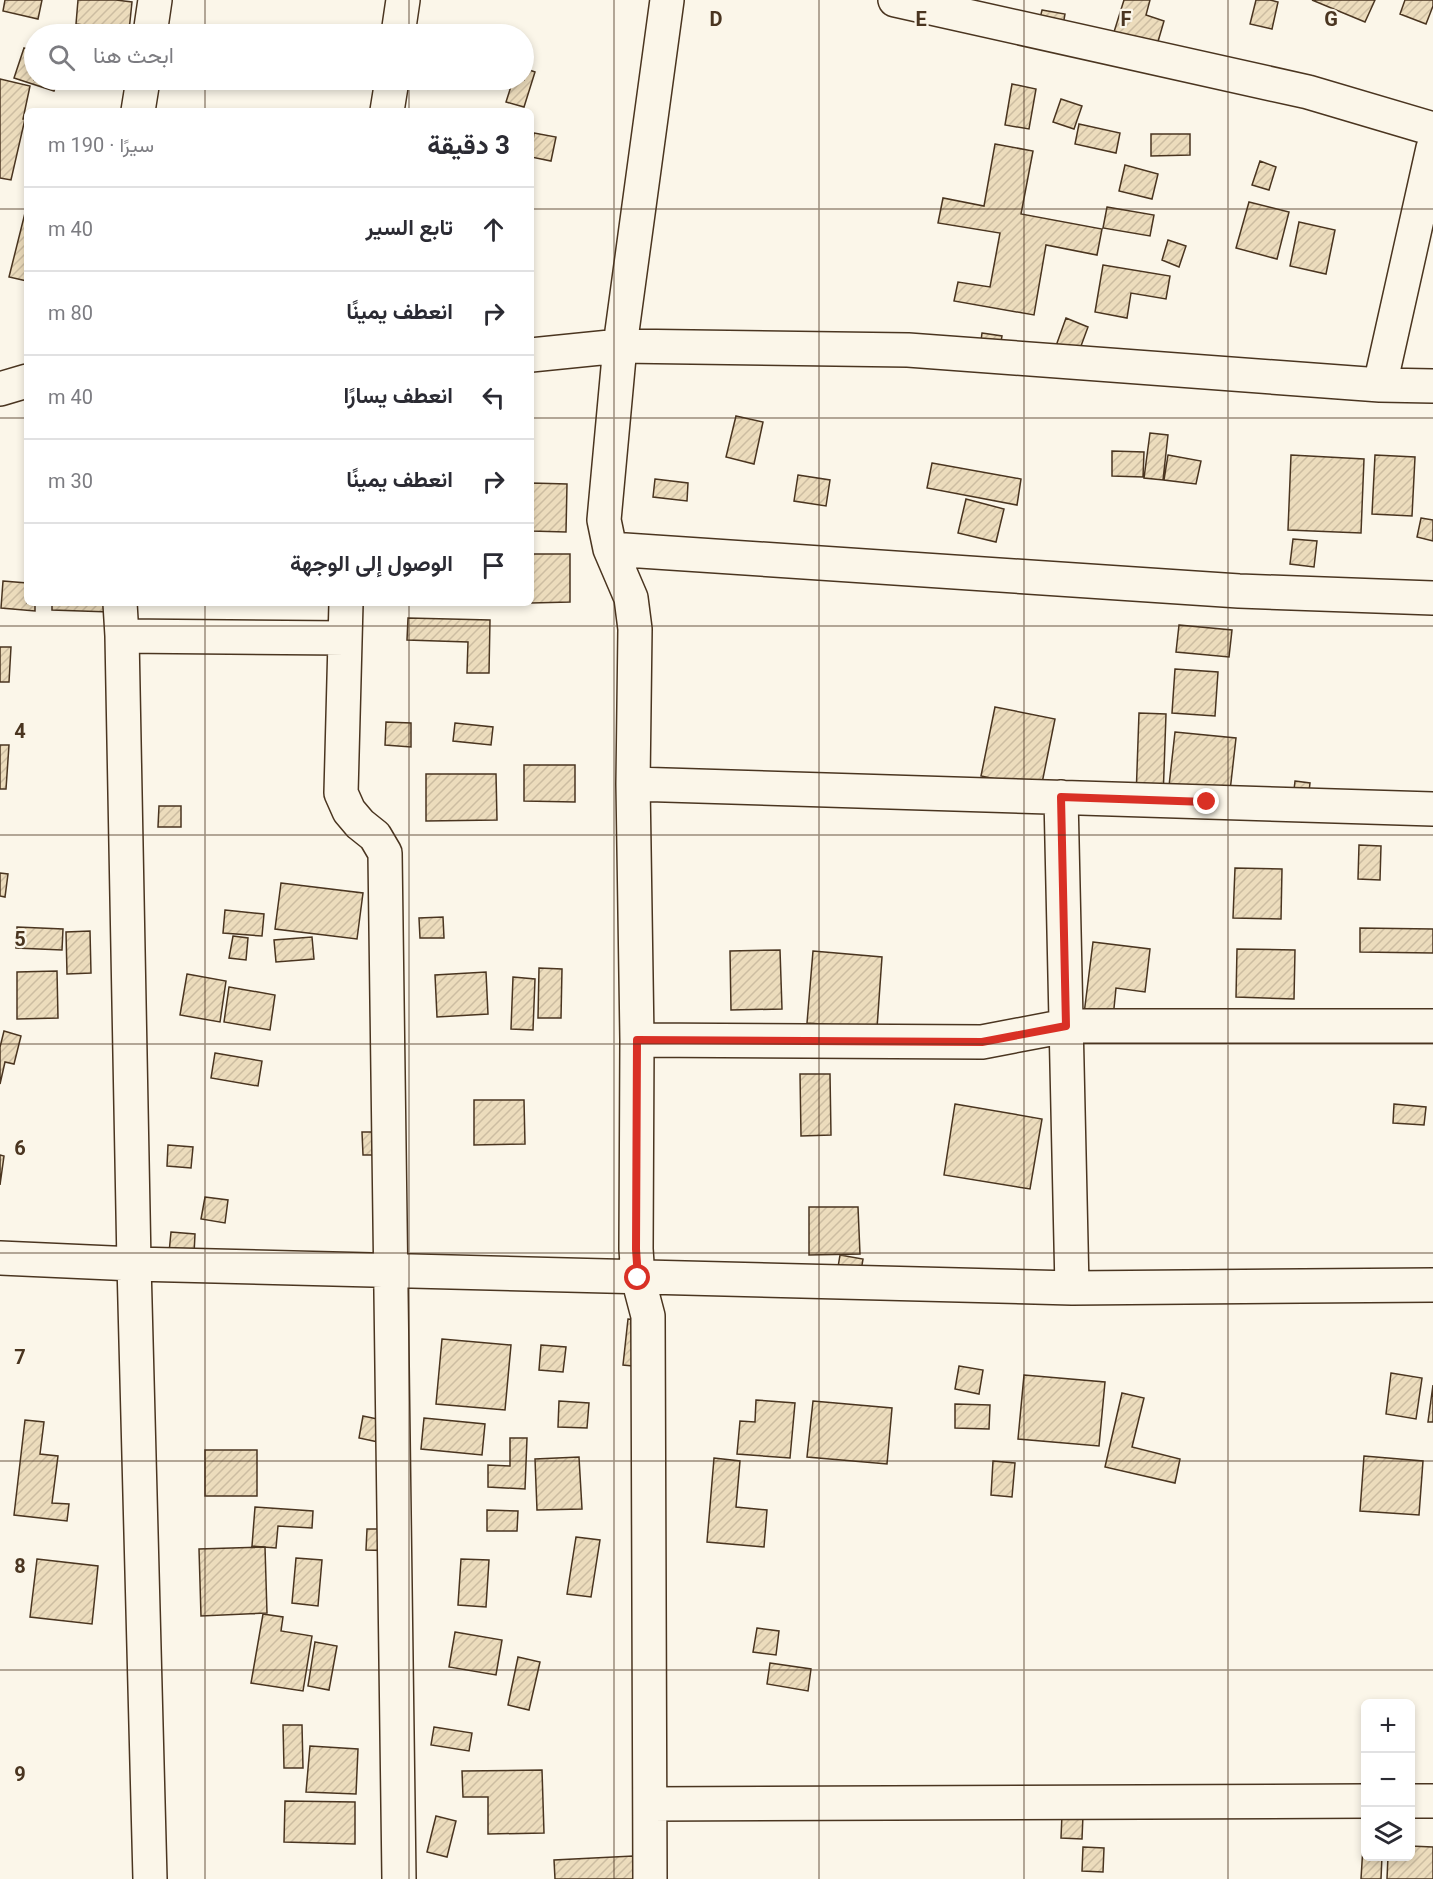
<!DOCTYPE html>
<html lang="ar">
<meta charset="utf-8">
<style>
body{margin:0;font-family:Roboto,Vazirmatn,sans-serif;background:#f7f7f7;color:#2b2b33;direction:rtl}
.controls{position:absolute;right:18px;bottom:18px;display:grid;overflow:hidden;border-radius:9px;box-shadow:0 3px 9px #0003}
.controls button{width:54px;height:54px;display:grid;place-items:center;padding:0;border:0;border-bottom:2px solid #e1e1e2;background:#fff;color:#2b2b33;font:30px sans-serif}
.stop{position:absolute;width:18px;height:18px;margin:-14px;border:4px solid #d93025;border-radius:50%;background:#fff}
.stop.end{background:#d93025;border-color:#fff;box-shadow:0 2px 6px #0008}
.list{margin:0;padding:0;list-style:none}
h2{display:flex;justify-content:space-between;align-items:center;height:78px;margin:0;padding:0 24px;font-size:26px}
h2 small{font-size:20px;font-weight:400;color:#7c7c81}
.list li{display:grid;grid-template-columns:39px 1fr auto;gap:18px;align-items:center;box-sizing:border-box;height:84px;padding:0 24px;border-top:2px solid #e1e1e2}
.list b{display:block;font-size:22px;white-space:nowrap}
.list em{font-size:20px;font-style:normal;color:#7c7c81}
.icon{flex:none;width:33px;height:33px;fill:none;stroke:currentColor;stroke-width:2;stroke-linecap:round;stroke-linejoin:round}
.map{position:relative;flex:none;width:1433px;height:1879px;overflow:hidden;direction:ltr}
.search{position:absolute;background:#fff;box-shadow:0 3px 9px #0003;left:24px;top:24px;width:510px;height:66px;display:flex;align-items:center;gap:15px;box-sizing:border-box;padding:0 21px;border-radius:33px;color:#7c7c81;font-size:22px}
.panel{position:absolute;background:#fff;box-shadow:0 3px 9px #0003;left:24px;top:108px;width:510px;height:498px;border-radius:9px;direction:rtl}
.map>svg:first-child{display:block}
</style>
<div class="map">
<svg width="1433" height="1879" viewBox="0 0 1433 1879">
<defs>
<pattern id="building-hatch" width="6" height="6" patternUnits="userSpaceOnUse" patternTransform="scale(1.5)"><rect width="6" height="6" fill="#ecdcbc"/><path d="M-1 1l2-2M0 6l6-6M5 7l2-2" fill="none" stroke="#ccbda1"/></pattern>
</defs>
<rect width="100%" height="100%" fill="#fbf6e9"/>
<path fill="url(#building-hatch)" stroke="#4a3520" stroke-width="1.5" d="M5,0h37l-4,19 -35,-8z
M78,0h38l16,2 -3,29 -53,-7z
M1124,0h26l-4,15 18,6 -7,24 -43,-13z
M1256,0h14l8,2 -6,27 -22,-5z
M1312,0h63l-10,22z
M1405,0h28v6l-7,18 -26,-10z
M1042,10l23,4 -4,22 -24,-5z
M24,48l10,3v29h24l-4,11 -40,-13z
M524,68l11,4 -11,35 -18,-5 7,-22h11z
M0,79l30,7 -7,33h2l-14,61 -11,-2z
M1012,84l24,5 -7,40 -24,-4z
M1061,99l21,7 -8,23 -21,-7z
M1079,124l41,9 -4,20 -41,-9z
M534,133l22,4 -5,24 -20,-4z
M1151,134h39v21l-39,1z
M995,144l38,7 -12,63 81,15 -5,26 -51,-10 -12,70 -80,-14 4,-19 32,5 10,-54 -62,-10 5,-25 41,8z
M1260,161l16,6 -7,23 -17,-5z
M1125,165l33,9 -6,25 -33,-8z
M1249,202l40,10 -12,47 -41,-11z
M27,205v76l-18,-4z
M1107,207l47,8 -4,21 -47,-8z
M1299,222l36,8 -9,44 -36,-8z
M1168,240l18,6 -7,21 -17,-7z
M1103,265l67,11 -4,23 -35,-6 -4,25 -32,-6z
M1066,318l22,9 -14,38 -22,-8z
M982,333l20,3 -4,23 -19,-3z
M736,416l27,6 -9,42 -28,-7z
M1150,433l18,2 -5,45 -19,-2z
M1112,451l32,1 -1,25 -31,-1z
M1168,455l33,6 -5,23 -32,-4z
M1291,455l73,4 -3,74 -73,-3z
M1375,455l40,2 -3,59 -40,-2z
M932,463l89,16 -4,26 -90,-17z
M798,475l32,5 -4,26 -32,-5z
M655,479l33,4 -1,18 -34,-4z
M531,483l36,1 -1,48 -35,-1z
M966,499l38,10 -8,33 -38,-9z
M1421,518l12,2v21l-16,-4z
M1293,539l24,2 -3,26 -24,-3z
M531,554h39v48l-39,1z
M3,581l24,2v20h8v8l-34,-3z
M52,603h58v9l-58,-2z
M408,618l82,2 -1,53h-22l1,-31 -61,-2z
M1179,625l53,5 -3,27 -53,-5z
M0,647h11l-2,35h-9z
M1175,669l43,3 -3,44 -43,-3z
M995,707l60,12 -14,69 -60,-12z
M1139,713l27,1 -3,85 -27,-1z
M386,722l25,1v24l-26,-2z
M455,723l38,4 -2,18 -38,-4z
M1175,732l61,6 -7,62 -61,-5z
M0,745h9l-3,44h-6z
M524,765h51v37l-51,-1z
M426,774h70l1,46 -71,1z
M1295,781l15,2 -3,26 -15,-1z
M159,806h22v21h-23z
M1359,845l22,1 -1,34 -22,-1z
M1235,868l47,1 -1,50 -48,-1z
M0,873l8,1 -3,23 -5,-1z
M281,883l82,10 -6,46 -82,-10z
M225,910l39,4 -2,22 -39,-3z
M443,917l1,21h-24l-1,-20z
M17,927l46,2 -1,21 -46,-2z
M1360,928l73,1v24l-73,-1z
M90,931l1,42 -24,1 -1,-42z
M233,936l15,2 -2,22 -17,-2z
M312,937l2,22 -38,3 -2,-22z
M1093,942l57,7 -5,43 -29,-4 -3,30 -29,-4z
M1237,949l58,1 -1,49 -58,-2z
M780,950l2,59 -51,1 -1,-59z
M813,951l69,6 -5,71 -70,-5z
M539,968l23,1 -1,49h-23z
M57,971l1,47 -41,1v-47z
M486,972l2,42 -51,3 -2,-42z
M187,974l39,7 -6,41 -40,-7z
M513,977l22,2 -2,51 -22,-1z
M229,987l46,8 -5,35 -46,-8z
M4,1031l17,5 -7,28 -9,-2 -5,22v-37z
M215,1053l47,8 -4,25 -47,-8z
M800,1074h30l1,61 -30,1z
M474,1100h50l1,44 -51,1z
M955,1104l87,15 -12,70 -86,-14z
M1394,1104l32,3 -2,18 -31,-2z
M362,1132h22v23h-21z
M168,1145l25,2 -2,21 -24,-2z
M0,1155l4,1 -4,29z
M205,1197l23,3 -3,23 -24,-4z
M809,1207h49l2,47 -51,1z
M171,1232l24,2 -1,20 -25,-1z
M840,1255l23,4 -5,30 -23,-4z
M628,1319l19,2 -4,46 -20,-2z
M442,1339l69,6 -6,65 -69,-6z
M541,1345l25,2 -3,25 -24,-2z
M959,1366l24,4 -4,24 -24,-5z
M1391,1373l31,5 -6,41 -30,-5z
M1024,1375l81,7 -6,64 -81,-7z
M1433,1385v37h-5z
M1122,1393l22,5 -12,49 48,12 -5,24 -70,-16z
M756,1400l39,3 -5,55 -53,-4 3,-33 15,1z
M559,1401l30,2 -2,25 -29,-1z
M813,1401l79,7 -5,56 -80,-7z
M955,1404l35,1 -1,24 -34,-1z
M363,1416l24,5 -4,22 -24,-5z
M424,1418l61,6 -3,31 -61,-6z
M25,1420l19,2 -4,32 18,2 -6,47 17,1 -2,17 -53,-6z
M510,1438h17l-2,51 -37,-2v-22l22,1z
M205,1450h52v46h-52z
M1364,1456l59,5 -4,54 -59,-4z
M579,1457l3,52 -45,1 -2,-51z
M714,1458l26,3 -4,46 31,3 -3,37 -57,-5z
M993,1461l22,2 -3,34 -21,-2z
M255,1507l58,4 -1,17 -34,-2 -2,22 -24,-2z
M487,1510l31,1 -1,20h-30z
M367,1529h33l-1,22 -33,-1z
M576,1537l24,3 -9,57 -24,-3z
M265,1547l2,66 -66,3 -2,-67z
M296,1558l26,2 -4,46 -26,-3z
M37,1559l61,7 -6,58 -62,-7z
M461,1559l28,1 -3,47 -28,-2z
M263,1614l20,3 -2,14 31,5 -9,55 -52,-8z
M757,1628l22,3 -3,24 -23,-3z
M455,1632l47,8 -6,35 -47,-8z
M315,1642l22,4 -8,44 -21,-4z
M518,1657l22,5 -11,48 -21,-5z
M770,1663l41,6 -3,22 -41,-7z
M283,1725h19l1,43h-19z
M434,1727l38,6 -3,18 -38,-6z
M310,1746l48,3 -2,45 -50,-2z
M542,1770l2,63 -56,1v-37h-25l-1,-26z
M285,1801l70,1v42l-71,-2z
M1062,1814l21,1 -1,24 -21,-1z
M1365,1814l1,42h16l-1,23h-20z
M436,1816l20,5 -9,36 -20,-5z
M1410,1846l23,1v32h-46l1,-23h22z
M1083,1847l21,1 -1,24 -21,-1z
M633,1856l2,23h-80l-1,-19z"/>
<g fill="none" stroke-linecap="round" stroke-linejoin="round">
<g stroke="#4a3520" stroke-width="36">
<path id="minor" d="M895,0l413,92 125,37
M150,34l5,-34
M398,34l5,-34
M138,111l5,-31
M387,111l5,-31
M531,355l89,-9 288,4 472,35 53,1
M1380,385l53,-237
M0,389l27,-8
M610,549l629,42 194,7
M120,603l2,33 12,628 16,615
M346,603l-5,190 8,18 11,13 15,12 10,17 14,1026
M122,636l223,2
M633,784l800,25
M1061,797l11,491
M637,1040l345,2 84,-16h367
M0,1258l134,6 938,24 361,-3
M1410,1801h23
M650,1804l716,-3
M650,1879l-2,-563 -10,-38 -2,-29 1,-209 -4,-256 2,-155 -4,-31 -21,-49 -6,-29 16,-174 47,-346"/>
</g>
<use href="#minor" stroke="#fbf6e9" stroke-width="33"/>
</g>
<g fill="none" stroke-linecap="round" stroke-linejoin="round">
<path stroke="#d93025" stroke-width="8" d="M638,1278l-2,-29 1,-209 345,2 84,-16 -5,-229 146,5"/>
</g>
<path fill="none" stroke="#4a3520" stroke-width="1.5" stroke-opacity="0.55" d="M205,0v34M409,0v34M614,0v1879M819,0v1879M1024,0v1879M1228,0v1879M205,80v31M409,80v31M0,209h27M531,209h902M0,418h27M531,418h902M205,603v1276M409,603v1276M0,626h1433M0,835h1433M0,1044h1433M0,1253h1433M0,1461h1433M0,1670h1433"/>
<g font-size="20" text-anchor="middle" font-weight="bold" fill="#4a3520" stroke="#fbf6e9" stroke-width="4.5" stroke-linejoin="round" paint-order="stroke">
<text x="716" y="26">D</text>
<text x="921" y="26">E</text>
<text x="1126" y="26">F</text>
<text x="1331" y="26">G</text>
<text x="20" y="738">4</text>
<text x="20" y="946">5</text>
<text x="20" y="1155">6</text>
<text x="20" y="1364">7</text>
<text x="20" y="1573">8</text>
<text x="20" y="1781">9</text>
</g>
</svg>
<div class="controls">
<button>+</button>
<button>−</button>
<button><svg class="icon" aria-label="layers" viewBox="0 0 24 24"><path d="M12 4l9 5-9 5-9-5zM3 14l9 5 9-5"/></svg></button>
</div>
<div class="stop" style="left:638px;top:1278px"></div>
<div class="stop end" style="left:1207px;top:802px"></div>
<div class="search"><svg class="icon" aria-label="search" viewBox="0 0 24 24"><circle cx="10" cy="10" r="6"/><path d="M15 15l6 6"/></svg>ابحث هنا</div>
<section class="panel">
<h2>3 دقيقة<small>سيرًا · 190 m</small></h2>
<ul class="list">
<li><svg class="icon" aria-label="ahead" viewBox="0 0 24 24"><path d="M12 20V5M6 11l6-6 6 6"/></svg><div><b>تابع السير</b></div><em>40 m</em></li>
<li><svg class="icon" aria-label="right" viewBox="0 0 24 24"><path d="M7 20v-9h11M14 6l5 5-5 5"/></svg><div><b>انعطف يمينًا</b></div><em>80 m</em></li>
<li><svg class="icon" aria-label="left" viewBox="0 0 24 24"><path d="M17 20v-9H6M10 6l-5 5 5 5"/></svg><div><b>انعطف يسارًا</b></div><em>40 m</em></li>
<li><svg class="icon" aria-label="right" viewBox="0 0 24 24"><path d="M7 20v-9h11M14 6l5 5-5 5"/></svg><div><b>انعطف يمينًا</b></div><em>30 m</em></li>
<li><svg class="icon" aria-label="arrive" viewBox="0 0 24 24"><path d="M6 21V4h12l-3 4 3 4H6"/></svg><div><b>الوصول إلى الوجهة</b></div></li>
</ul>
</section>
</div>
